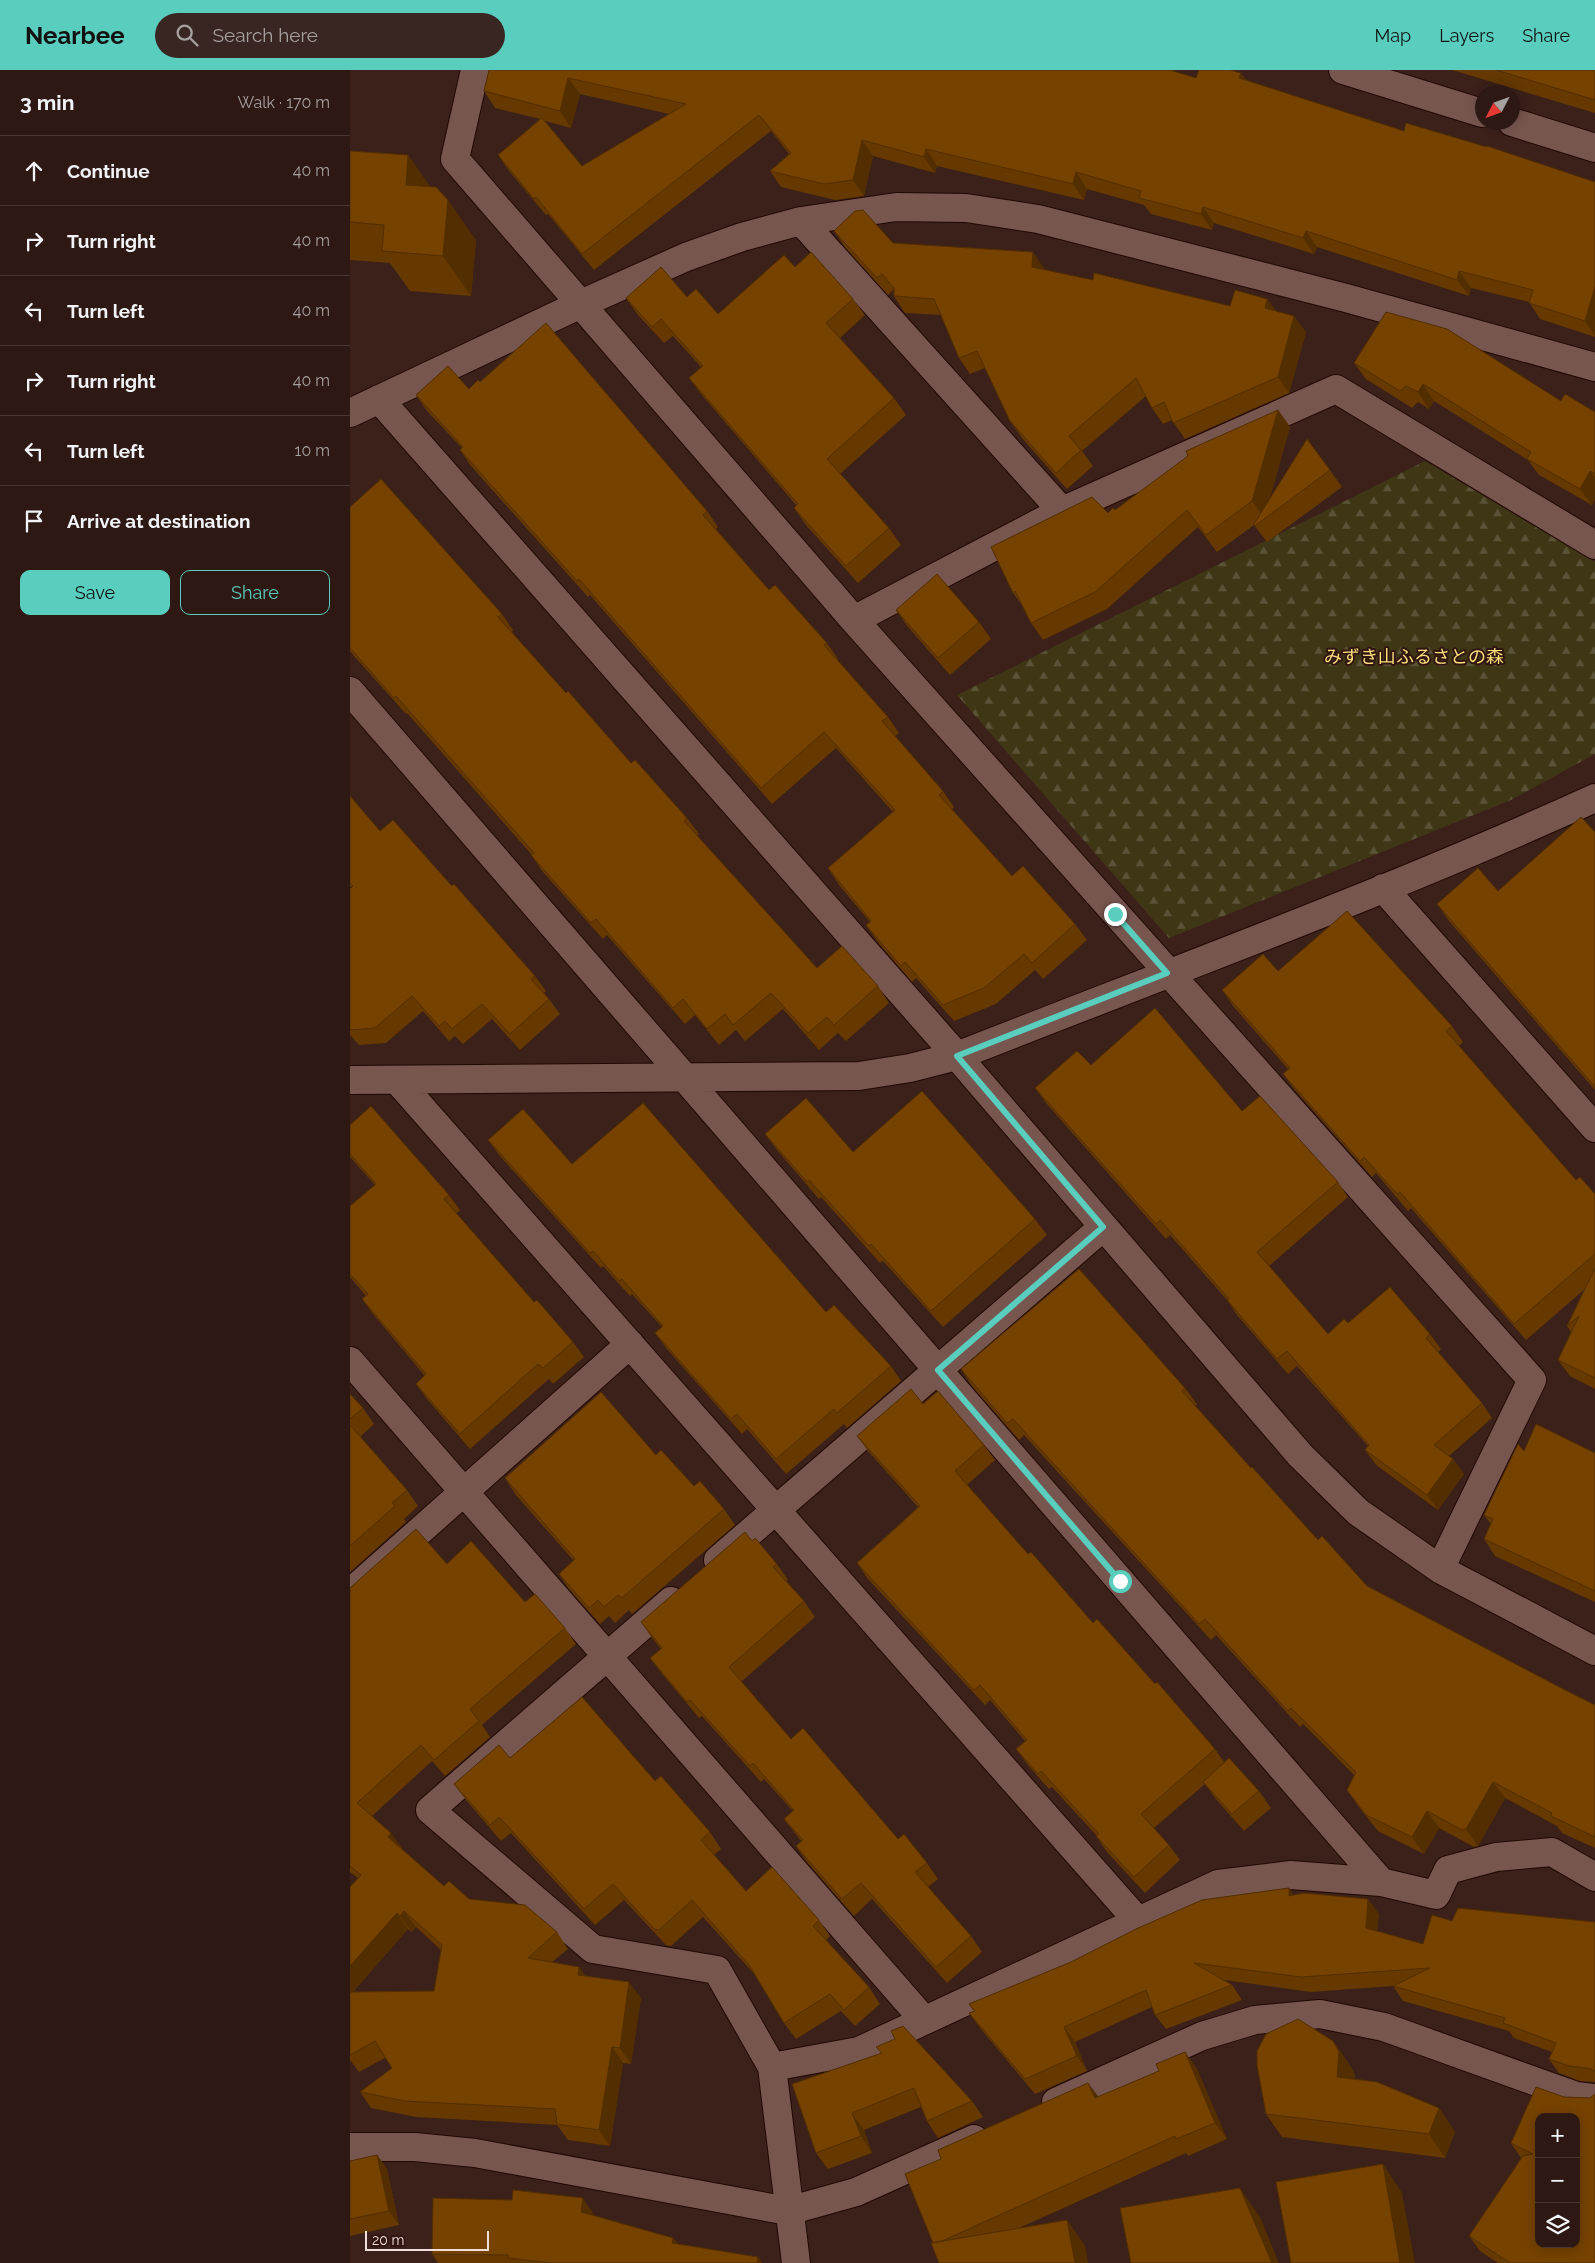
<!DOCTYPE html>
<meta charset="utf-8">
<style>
body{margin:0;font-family:Raleway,"Noto Sans JP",sans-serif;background:#392522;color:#f1f3f6}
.controls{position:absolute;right:15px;bottom:15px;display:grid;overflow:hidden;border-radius:10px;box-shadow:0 2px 12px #0003}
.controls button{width:45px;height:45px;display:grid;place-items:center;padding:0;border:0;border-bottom:1px solid #483734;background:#2d1814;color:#f1f3f6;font:25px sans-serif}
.compass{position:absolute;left:1125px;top:15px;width:45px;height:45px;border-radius:50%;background:#2d1814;box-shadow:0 2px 12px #0003;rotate:229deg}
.scale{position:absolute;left:15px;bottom:12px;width:124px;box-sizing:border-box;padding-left:5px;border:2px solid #f2deda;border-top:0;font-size:14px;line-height:18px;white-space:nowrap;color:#f2deda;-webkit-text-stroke:4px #311610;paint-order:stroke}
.stop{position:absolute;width:15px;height:15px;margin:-11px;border:4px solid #59cebe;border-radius:50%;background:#fff}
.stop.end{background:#59cebe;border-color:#fff;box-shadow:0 1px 5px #0008}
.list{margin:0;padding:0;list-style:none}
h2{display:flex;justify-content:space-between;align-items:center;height:65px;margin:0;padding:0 20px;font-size:21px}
h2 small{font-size:16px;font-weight:400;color:#a7a0a0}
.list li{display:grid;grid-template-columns:32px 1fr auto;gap:15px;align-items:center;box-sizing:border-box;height:70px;padding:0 20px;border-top:1px solid #483734}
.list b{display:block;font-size:19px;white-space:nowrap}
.list em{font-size:16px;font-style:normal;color:#a7a0a0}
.actions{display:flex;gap:10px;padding:15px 20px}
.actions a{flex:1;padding:11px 0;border:1px solid #59cebe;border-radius:10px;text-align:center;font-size:18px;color:#59cebe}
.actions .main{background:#59cebe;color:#111}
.icon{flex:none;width:28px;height:28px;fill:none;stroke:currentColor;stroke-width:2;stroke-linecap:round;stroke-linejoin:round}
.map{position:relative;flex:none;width:1245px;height:2193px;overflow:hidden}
header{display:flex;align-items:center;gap:30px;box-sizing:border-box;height:70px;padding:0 25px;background:#59cebe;color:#111}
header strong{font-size:24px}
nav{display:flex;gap:28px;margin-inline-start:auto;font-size:18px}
.search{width:350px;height:45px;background:#392522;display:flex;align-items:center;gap:12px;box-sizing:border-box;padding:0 18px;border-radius:28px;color:#a7a0a0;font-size:19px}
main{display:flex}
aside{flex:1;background:#2d1814}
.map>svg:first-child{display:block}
</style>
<header>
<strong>Nearbee</strong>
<div class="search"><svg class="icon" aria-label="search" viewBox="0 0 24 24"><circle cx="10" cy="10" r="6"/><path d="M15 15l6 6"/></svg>Search here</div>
<nav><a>Map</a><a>Layers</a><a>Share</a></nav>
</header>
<main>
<aside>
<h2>3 min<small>Walk · 170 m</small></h2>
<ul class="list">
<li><svg class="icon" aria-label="ahead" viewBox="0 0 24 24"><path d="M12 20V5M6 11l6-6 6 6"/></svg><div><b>Continue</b></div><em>40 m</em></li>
<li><svg class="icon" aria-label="right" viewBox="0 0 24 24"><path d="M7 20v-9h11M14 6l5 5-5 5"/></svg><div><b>Turn right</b></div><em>40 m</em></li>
<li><svg class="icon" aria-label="left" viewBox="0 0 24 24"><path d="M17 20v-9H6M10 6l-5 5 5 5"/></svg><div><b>Turn left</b></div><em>40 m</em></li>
<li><svg class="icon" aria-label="right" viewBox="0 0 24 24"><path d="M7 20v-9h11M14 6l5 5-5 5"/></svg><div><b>Turn right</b></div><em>40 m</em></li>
<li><svg class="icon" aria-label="left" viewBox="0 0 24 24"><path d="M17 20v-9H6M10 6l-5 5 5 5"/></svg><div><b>Turn left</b></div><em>10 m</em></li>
<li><svg class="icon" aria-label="arrive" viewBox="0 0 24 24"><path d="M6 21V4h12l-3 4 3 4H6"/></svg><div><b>Arrive at destination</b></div></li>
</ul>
<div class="actions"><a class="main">Save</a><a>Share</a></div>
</aside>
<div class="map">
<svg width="1245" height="2193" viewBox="0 0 1245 2193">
<defs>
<pattern id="forest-firs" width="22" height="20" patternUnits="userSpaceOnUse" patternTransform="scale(1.25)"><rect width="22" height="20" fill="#3f3616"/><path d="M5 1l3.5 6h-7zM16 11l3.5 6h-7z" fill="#5b5337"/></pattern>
</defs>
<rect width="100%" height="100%" fill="#3c201a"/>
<path fill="url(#forest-firs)" d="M1075,391l170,101v192l-84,46 -342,138 -212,-243z"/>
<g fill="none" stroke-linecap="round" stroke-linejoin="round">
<g stroke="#220804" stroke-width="30">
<path id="minor" d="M125,0l-20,89 399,461 678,760 -92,189
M993,0l139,43
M1162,52l83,26
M451,151l261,290
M29,329l578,657 343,399 58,57 82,57 155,82
M0,343l231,-109 105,-47 56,-20 59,-16 95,-14 70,1 72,11 308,79 249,69
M504,550l208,-109 274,-122 259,156
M0,621l1031,1191
M1033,818l212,240
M0,1010l509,-4 51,-8 47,-12c213,-84 429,-163 638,-258
M47,1010l740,840
M0,1291l573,658
M368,1490l385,-333
M0,1523l280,-249
M321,1531l-241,209 163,139 124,21 55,97 24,196
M422,1997l87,-16 359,-167 73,-9 90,7 55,13 12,-25 48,-13 56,-5 43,25
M706,2032l146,-66 53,-16 65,-6 64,13 192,69 19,2
M0,2077h65l60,6 313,58 68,-19 118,-53"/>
</g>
<use href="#minor" stroke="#77564f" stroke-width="28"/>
</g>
<path fill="#653900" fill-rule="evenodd" d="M139,0l707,8 45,-5 5,7 158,51 191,51v155l-55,-18 -11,-17 -58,-14 -2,8 -152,-49 -3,7 -100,-31 -2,7 -61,-16 -7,-9 -57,-16 -3,11 -147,-34 -2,7 -62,-17 -9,40 -29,4 -54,-13 -11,-16 19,-17 -18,-23 -177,139 -46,-56 -2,1 -37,-44 -11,-16 42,-36 -45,-11 -11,-17zM230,24l89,20 -87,52 -37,-45 26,7z
M1102,0h143v43z
M0,81l58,4 22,32 46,53 -5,56 -61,-5 -20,-28 -40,-3z
M484,161l59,12 151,25v2l49,10 137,26 37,-7 9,12 30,21 -17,61 -104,46 -13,-19 -9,4 -11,-16 -6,-12 -64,55 11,15 -26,23 -45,-51 -12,-17 -25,-53 -15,6 -11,-16 -18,-43 -36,-2 -11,-17v-5l-1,-1 -5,5 -43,-48z
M445,197l58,32 12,16 -25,23 54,60 12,17 -66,59 49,54 12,17 -43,38 -52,-58 -12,-17 3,-2 -96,-112 -12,-16 12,-11 -28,-31 -9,7 -26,-28 -12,-17 61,-1 31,17z
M1004,293l207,38 34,11v87l-3,6 -53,-30 -11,-15 -94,-59 -5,8 -11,-7 -6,6 -46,-29z
M130,312l227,129 11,16 -2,2 53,61 58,53 11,16 -1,1 51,57 11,16 -4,3 48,55 11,16 -2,2 60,67 63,48 12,16 -44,39 -8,-9 -39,34 -42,17 -38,-43 -4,4 -35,-41 -11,-16 4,-3 -31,-37 -11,-17 65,-56 -57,-64 -64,56 -182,-209 -2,2 -117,-131 -11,-16 2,-2 -35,-37 -11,-16 53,-6z
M928,340l12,17 -21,74 61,-31 12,17 -75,55 -13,-17 -37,27 -19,-25 -91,82 -64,31 -12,-17 -7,-15 -11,-15 95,-80 7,-3z
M0,437l152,107 11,16 -1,2 54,61 65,70 56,55 12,16 -2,2 120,132 61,18 11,17 -43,38 -8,-8 -19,17 -36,-41 -38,32 -9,-11 -17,15 -24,-30 -10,9 -78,-89 -4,4 -60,-67 -12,-17h1l-125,-142 -1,1 -52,-58 -4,-5z
M546,540l83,12 12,17 -41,36 -42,-48z
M0,726l30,35 72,55 83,90 11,15 -2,2 5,6 11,15 -40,36 -28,-31 -29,25 -8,-8 -6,5 -26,-30 -37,32 -27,2 -9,-10v-146l2,-2 -2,-1z
M1245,762v258l-146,-169 -12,-17 61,-13z
M928,901l174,55 11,16 -4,4 117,134 19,14v195l-25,-13 -12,-16 13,-28 -4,-6 18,-37 -59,51 -115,-132 -3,3 -32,-38 -4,4 -77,-87 -12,-16 5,-5 -54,-62 -12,-17z
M741,995l151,46 96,71 10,15 -79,69 59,68 20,-11 82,11 11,15 -3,3 44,51 10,15 -43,38 4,3 11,15 -26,36 -62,-45 -11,-15 3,-4 -71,-80 -9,8 -51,-59 -10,-15 -57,-65 -4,4 -120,-136 -11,-15z
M0,1055l99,70 11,15 -4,4 78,88 39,40 11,15 -31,27 -4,-5 -79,70 -43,-50 -11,-15 9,-8 -52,-62 -11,-15 4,-3 -16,-19v-70l25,-22 -25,-28z
M415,1064l88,18 182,67 12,16 -104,92 -60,-66 -3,2 -59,-66 -2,2 -42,-49z
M138,1070l84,24 254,148 65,54 10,15 -54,47 -3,-4 -58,50 -39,-45 -5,5 -76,-86 -11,-15 7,-6 -30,-33 -2,2 -27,-30 -2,2 -102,-113z
M611,1299l224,19 12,16 -2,2 56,62 67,72 49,46 198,104 30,15v143l-33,-15 -5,-7 -52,-28 -27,48 -4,1 -35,-19 -15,26 -46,-23 -20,-25 -11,-16 7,-15 -51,-51 -3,3 -84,-92 -5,5 -187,-205 -5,5 -47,-54z
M0,1324l13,14 11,16 -14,13 47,53 11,16 -14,13 2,3 -56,50z
M573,1334l61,41 11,15 -28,25 61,69 65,69 62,61 60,65 9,13 35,29 12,17 -27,23 -29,-33 -10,-14 -51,44 15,17 11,15 -35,33 -38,-41 -11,-16h1l-45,-49 -3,2 -22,-25 -11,-15 9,-8 -35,-41 -5,5 -117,-126 -11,-16 61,-56 -50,-56 -11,-15z
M1174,1381l71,2v149l-100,-46 -11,-17 7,-15 -7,-9z
M306,1385l38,31 30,23 11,16 -103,89 -3,-4 -14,13 -6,-7 -9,8 -31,-35 -10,-15 15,-13 -59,-67 -10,-16z
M402,1471l25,23 11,16 -2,1 18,20 11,16 -74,65 50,57 107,100 29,24 11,16 -10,8 43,49 11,16 -35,31 -75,-84 -18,17 -47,-54 -11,-16 5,-5 -17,-22 9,-8 -29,-32 -3,3 -59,-66 -3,2 -37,-44 -12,-16 11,-9 -9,-11 -11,-16z
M97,1494l78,38 40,26 11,16 -94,81 8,12 -45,39 -13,-15 -60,55 30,34 42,36 25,13 88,33 11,17 -16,13 27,5 6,9 56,22 -10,66 -8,-1 -13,83 -42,-6 -11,-15 -141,-8 -45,-9 -11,-16 32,-24 -7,-10 -26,14 -9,-12v-68h1l-1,-2 8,-112 -8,-6v-284zM66,1857l25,23 -7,41 -81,1 55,-63 4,3z
M160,1688l145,23 55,51 11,17 -7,6 32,36 73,29 11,16 -4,4 43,47 11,17 -25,22 -14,-15 -45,28 -12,-16 -28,-47 -53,-59 -32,29 -5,-1 -42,-45 -29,25 -84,-92 -10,8 -35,-41 -12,-16z
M939,1818l4,7 86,19 -2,17 46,13 29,-23 143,1v160l-15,-1 -21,-8 -10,-14 3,-7 -38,-14 -5,-7 -106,-30 -10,-15 -82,6 -87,-12 8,5 10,15 -76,29 -11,-14 -3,-8 -77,35 12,29 -52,23 -55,-66 -11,-15 5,-2 -5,-7z
M983,1971l16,23 6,11v5l84,28 16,24 -10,26 -163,-21 -16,-23z
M526,1977l96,54 11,16 -45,21 -11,-17 -6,-14 -57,23 8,23 -44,16 -12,-16 65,-100z
M835,1982l12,17 30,70 -39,17 -2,-3 -167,75 48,-8 18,26 3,17h-149l-6,-20 8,-84 147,-76 10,14 61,-26z
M1214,2027l26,1 5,165h-97l-18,-12 -11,-15 52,-78 -10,-15z
M27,2085l10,14 12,56 -49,11v-75z
M243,2143v2l80,23 5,6 80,13 4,6h-324l-6,-9z"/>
<path fill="#522e00" d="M891,3l11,17 -13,-12z
M218,8l12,16 -9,34 -11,-17z
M512,70l11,16 -9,40 -11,-16z
M576,79l11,17 -2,7 -11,-16z
M58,85l28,40 -30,-10z
M726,102l11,17 -3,11 -11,-16z
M98,130l28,40 -5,56 -28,-40z
M853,137l11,16 -2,7 -11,-16z
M956,161l11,16 -3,7 -11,-16z
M683,182l11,16 -1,15 -11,-16z
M1109,201l12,17 -2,8 -12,-16z
M1245,217v49l-10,-15z
M917,229l12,17 -14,-8z
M944,246l12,16 -17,61 -11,-16z
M1073,314l11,17 -5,8 -11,-17z
M928,340l12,17 -26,91 -12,-17z
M1240,401l5,7v21l-3,6 -12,-16z
M1103,1389l11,15 -26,36 -11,-15z
M1143,1712l12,16 -27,48 -12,-17z
M1077,1741l12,17 -15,26 -12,-17z
M41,1763l12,16 -4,4 -11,-16z
M939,1818l10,15 -10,-7z
M1018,1829l11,15 -3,29 -10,-15z
M54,1841l12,16 -4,5 -12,-16z
M47,1843l11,16 -56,64 -2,-3v-24z
M229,1897l11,16 -12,-8z
M279,1912l12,16 -10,66 -11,-16z
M714,1957l11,15 12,29 -10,-15z
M983,1971l16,23 6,11 -1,26 -17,-24z
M262,1977l11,16 -13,83 -11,-16z
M835,1982l12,17 30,70 -12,-16z
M738,2013l12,16 -5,-1z
M1089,2038l16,24 -10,26 -16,-24z
M502,2043l12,17 8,23 -11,-17z
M27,2085l10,14 12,56 -10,-14z
M1033,2094l19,29 13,70h-15z
M890,2118l20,29 19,46h-7z
M233,2128l10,15 -2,13 -10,-14z
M717,2150l18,26 3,17h-13z
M323,2168l11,14 -12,-9z
M408,2187l4,6h-5z"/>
<path fill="#754200" stroke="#522e00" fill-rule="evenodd" d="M139,0h681l26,8 3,-8h31l11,3 -2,5 165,53 2,-8 81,24v-1l108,36v105l-10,34 -56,-18 4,-13 -74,-19 -2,9 -151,-49 -3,7 -100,-31 -2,7 -62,-16 2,-7 -65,-19 -3,12 -147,-35 -2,8 -62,-17 -9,40 -29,4 -54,-13 21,-18 -32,-38 -177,139 -46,-57 -2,2 -36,-44 44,-37 40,48 104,-62 -118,-26 -8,33 -76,-20z
M1146,0h99v30z
M0,81l58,4 -2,30 30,2 12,13 -5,56 -61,-5 2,-26 -34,-3z
M513,140l30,33 140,9 -1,15 61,13 1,-7 136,33 5,-16 32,9 -2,9 29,8 -16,61 -105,46 -9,-21 -12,6 -16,-30 -67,58 12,14 -25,23 -46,-52 -33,-70 -18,7 -25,-59 -40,-3v-8l-12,-14 -5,4 -43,-47 21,-20z
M461,182l42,47 -27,24 68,75 -67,61 62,69 -43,38 -52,-58 4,-4 -109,-126 14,-12 -42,-47 -9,8 -26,-29 35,-31 26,30 9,-8 22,25 66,-59 11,12z
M1036,242l61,17 114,72 4,-7 30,18v62l-5,-3 -10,18 -53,-30 4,-7 -108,-68 -5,8 -12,-6 -6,5 -46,-28z
M196,253l161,188 -4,4 66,75 6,-5 52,58 -3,2 64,72 -6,4 61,70 -4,4 73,81 11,-10 52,58 -43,39 -8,-9 -40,34 -41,17 -38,-43 -4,4 -35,-41 5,-4 -43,-53 67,-58 -71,-78 -63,56 -182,-209 -2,2 -117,-131 3,-3 -47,-52 32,-29 21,23 9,-9 2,2z
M928,340l-26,91 -46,34 -19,-25 -92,82 -64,31 -16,-32 -2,2 -22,-46 101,-50 16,16 5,-5 2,2 73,-54 -2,-5z
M957,369l23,31 -75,56 -1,-2z
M31,409l121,135 -4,3 68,76 2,-2 63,72 4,-3 52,58 -3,3 133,147 25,-22 36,40 -44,39 -7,-8 -19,16 -37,-40 -38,32 -8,-11 -18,15 -24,-30 -10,9 -77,-89 -5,4 -60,-68 3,-2 -138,-157 -2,2 -44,-50v-141z
M587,504l42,48 -41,36 -42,-48z
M0,726l30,35 13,-11 59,66 2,-2 81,92 -4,3 18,20 -39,35 -28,-30 -30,25 -7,-8 -6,5 -27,-30 -37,32 -25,2v-141l3,-3 -3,-3z
M1231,747l14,15v255l-158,-183 41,-36 20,23z
M997,841l105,115 -6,5 130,149 4,-3 15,17v60l-81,70 -114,-132 -3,2 -33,-37 -4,4 -77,-87 7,-6 -68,-78 41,-36 15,17z
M805,938l87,103 18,-15 78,86 -81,70 71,82 16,-15 4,4 42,-36 40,47 -4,4 56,65 -48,42 19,14 -26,36 -62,-45 4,-5 -82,-94 -10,8 -50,-59 2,-1 -69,-79 -4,4 -121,-136 42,-37 14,14z
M572,1021l113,128 -104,92 -60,-67 -2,2 -60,-66 -2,2 -42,-48 41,-36 47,54z
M293,1033l183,209 8,-7 57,61 -54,47 -3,-4 -58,50 -39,-45 -6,5 -76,-86 8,-7 -41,-47 -3,2 -26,-30 -3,2 -102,-113 35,-31 49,55z
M21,1036l78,89 -5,4 90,103 3,-2 36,42 -30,26 -5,-4 -78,70 -44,-50 10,-10 -64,-75 6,-5 -18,-20v-68l26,-22 -26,-30v-29z
M1245,1198v110l-37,-18 21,-44 -12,10z
M729,1199l106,119 -3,3 69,77 1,-1 66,73 4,-4 45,50 198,104 30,15v132l-44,-21 1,-3 -59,-31 -27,47 -4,1 -35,-19 -15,26 -46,-22 -19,-25 9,-18 -65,-64 -3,3 -83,-92 -6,5 -186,-205 -6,4 -46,-54z
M561,1319l12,15 15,-13 46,54 -29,26 73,83 3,-2 62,71 4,-4 58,65 2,-2 58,67 -74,65 28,31 -35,32 -38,-41 3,-2 -58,-63 -3,3 -22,-25 11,-9 -47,-55 -6,5 -117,-127 63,-57 -63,-70z
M251,1322l55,63 5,-5 33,36 6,-5 24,28 -102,89 -4,-3 -14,12 -6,-7 -9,8 -30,-34 16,-15 -70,-81z
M0,1324l13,14 -13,11z
M1186,1354l59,29v138l-111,-52 9,-20 -9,-4 34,-71 6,7z
M0,1355l57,65 -15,13 3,3 -45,40z
M66,1459l31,35 24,-23 54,61 10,-8 30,34 -95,81 9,12 -45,39 -13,-15 -64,58 34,30 -3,4 56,49 5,-5 20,18 56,6 32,27 -29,26 51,9 -1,8 51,7 -9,66 -8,-1 -13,83 -42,-6 -2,-15 -150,-8 -45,-9 32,-24 -17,-27 -25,14v-63l84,-1 8,-46 -38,-34 -4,5 -3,-3 -47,53v-79l11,-12 -11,-9v-278z
M395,1462l7,9 3,-3 22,26 -4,3 31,34 -75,66 62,72 12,-11 95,111 6,-5 23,29 -12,9 56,64 -35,31 -75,-84 -19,16 -46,-53 7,-6 -19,-21 10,-9 -41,-47 -3,3 -60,-66 -3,2 -37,-44 12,-10 -21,-26z
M232,1627l73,84 6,-5 49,56 -9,8 45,51 26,-24 47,53 -6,6 56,61 -25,23 -14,-16 -46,29 -35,-58 -57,-65 -33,30 -5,-1 -41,-45 -29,25 -85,-92 -9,8 -36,-41 45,-39 11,13z
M879,1688l30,33 -27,23 -29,-32z
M939,1818v8l15,-3 64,6 -2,29 57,16 9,-29 20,6 6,-13 137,14v150l-2,-2 -6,-2 -18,-2 -20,-7 7,-16 -53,-20 2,-5 -112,-32 37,-18 -129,9 -107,-14 38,22 -77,30 -9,-25 -82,37 13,29 -52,23 -56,-66 6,-2 -6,-7 102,-42 65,-33 66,-29z
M948,1949l35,22 6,11 -2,25 40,5 62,26 -10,26 -163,-20 -9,-49v-14l9,-17z
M553,1956l69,75 -45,20 -13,-33 -62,25 9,23 -45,17 -24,-69 90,-31 -6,-6 19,-8 -4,-8z
M835,1982l30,71 -39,16 -1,-3 -233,105 -9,2 -28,-69 36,-15 -3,-9 150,-67 7,15 64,-27 -3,-7z
M1186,2017l28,10 26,1 5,-4v169h-85l-41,-27 54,-80 10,-2 -22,-11zM1189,2047h37v127h-37z
M27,2085l12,56 -39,8v-58z
M1033,2094l17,99h-109l-15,-81z
M890,2118l32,75h-141l-11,-55z
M163,2120l70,8 -2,14 92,26 -1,5 86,14 -1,6h-207l-42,-5v-3l-76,-1 1,-56 79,2z
M717,2150l8,43h-136l-8,-20z"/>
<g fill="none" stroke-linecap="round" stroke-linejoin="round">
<path stroke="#59cebe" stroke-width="6" d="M765,844l52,59 -210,83 146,171 -165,143 182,211"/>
</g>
<g text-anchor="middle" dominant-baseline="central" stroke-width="4" stroke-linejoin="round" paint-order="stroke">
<g font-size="18" fill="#fade7c" stroke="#311610">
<text x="1064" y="586">みずき山ふるさとの森</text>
</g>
</g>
</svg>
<div class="controls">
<button>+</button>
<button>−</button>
<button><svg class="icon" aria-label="layers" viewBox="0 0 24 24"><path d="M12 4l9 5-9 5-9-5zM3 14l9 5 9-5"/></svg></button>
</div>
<svg class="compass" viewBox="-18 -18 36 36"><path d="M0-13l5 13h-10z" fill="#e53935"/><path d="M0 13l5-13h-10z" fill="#a7a0a0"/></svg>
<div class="scale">20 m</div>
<div class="stop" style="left:770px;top:1511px"></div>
<div class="stop end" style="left:765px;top:844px"></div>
</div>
</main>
